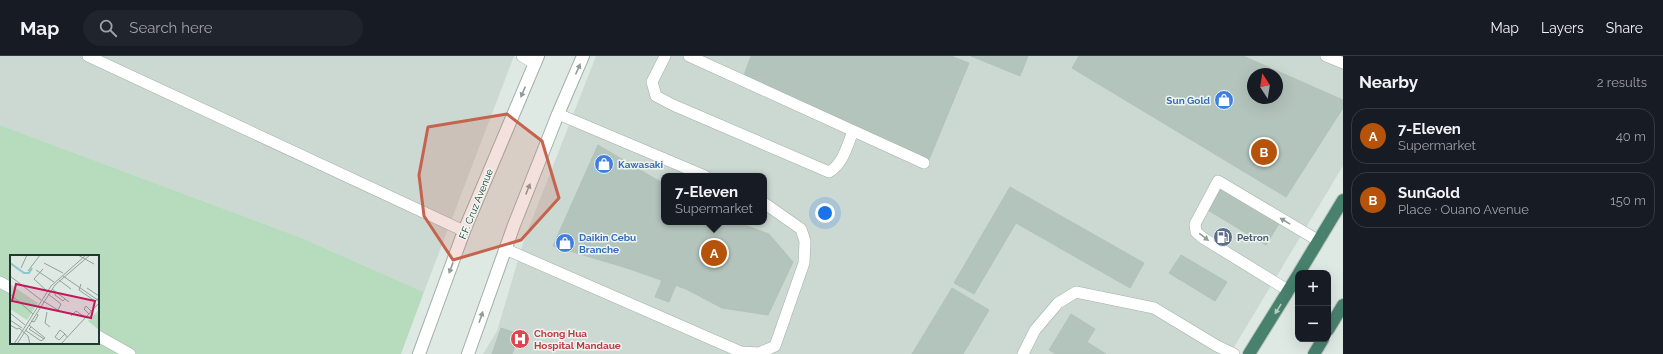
<!DOCTYPE html>
<meta charset="utf-8">
<style>
body{margin:0;font-family:Raleway,sans-serif;background:#20242c;color:#f1f3f6}
.controls{position:absolute;right:12px;bottom:12px;display:grid;overflow:hidden;border-radius:8px;box-shadow:0 4px 16px #0002}
.controls button{width:36px;height:36px;display:grid;place-items:center;padding:0;border:0;border-bottom:1px solid #363941;background:#171b24;color:#f1f3f6;font:20px sans-serif}
.compass{position:absolute;left:1247px;top:12px;width:36px;height:36px;border-radius:50%;background:#171b24;box-shadow:0 4px 16px #0002;rotate:348deg}
.you{position:absolute;left:825px;top:157px;width:14px;height:14px;margin:-10px;border:3px solid #fff;border-radius:50%;background:#1a73e8;box-shadow:0 0 0 6px #1a73e833}
.badge{display:grid;place-items:center;width:26px;height:26px;border-radius:50%;background:#b45309;color:#fff;font-size:13px;font-weight:700}
.pin{position:absolute;translate:-50% -50%;border:2px solid #fff;box-shadow:0 1px 4px #0006}
.popup{position:absolute;left:661px;top:117px;width:106px;height:52px;box-sizing:border-box;display:grid;place-content:center;border-radius:8px;background:#171b24;filter:drop-shadow(0 1px 3px #0005);font-size:13px;white-space:nowrap;color:#9ea1a6}
.popup b{font-size:15px;color:#f1f3f6}
.popup::after{content:'';position:absolute;left:50%;top:100%;margin-left:-8px;border:8px solid transparent;border-top-color:#171b24}
.list{margin:0;padding:0;list-style:none}
h2{display:flex;justify-content:space-between;align-items:center;height:52px;margin:0;padding:0 16px;font-size:17px}
h2 small{font-size:13px;font-weight:400;color:#9ea1a6}
.list li{display:grid;grid-template-columns:26px 1fr auto;gap:12px;align-items:center;box-sizing:border-box;height:56px;margin:0 8px 8px;padding:0 8px;border:1px solid #363941;border-radius:16px}
.list b{display:block;font-size:15px;white-space:nowrap}
.list p{margin:0;font-size:13px;white-space:nowrap;color:#9ea1a6}
.list em{font-size:13px;font-style:normal;color:#9ea1a6}
.icon{flex:none;width:22px;height:22px;fill:none;stroke:currentColor;stroke-width:2;stroke-linecap:round;stroke-linejoin:round}
.map{position:relative;flex:none;width:1343px;height:298px;overflow:hidden}
header{display:flex;align-items:center;gap:24px;box-sizing:border-box;height:56px;padding:0 20px;background:#171b24;border-bottom:1px solid #363941}
header strong{font-size:19px}
nav{display:flex;gap:22px;margin-inline-start:auto;font-size:14px}
.search{width:280px;height:36px;background:#20242c;display:flex;align-items:center;gap:10px;box-sizing:border-box;padding:0 14px;border-radius:22px;color:#9ea1a6;font-size:15px}
main{display:flex}
aside{flex:1;background:#171b24}
.map>svg:first-child{display:block}
</style>
<header>
<strong>Map</strong>
<div class="search"><svg class="icon" aria-label="search" viewBox="0 0 24 24"><circle cx="10" cy="10" r="6"/><path d="M15 15l6 6"/></svg>Search here</div>
<nav><a>Map</a><a>Layers</a><a>Share</a></nav>
</header>
<main>
<div class="map">
<svg width="1343" height="298" viewBox="0 0 1343 298">
<rect width="100%" height="100%" fill="#dee9e3"/>
<path fill="#ccd9d2" fill-rule="evenodd" d="M0,0h514l-90,236 -122,-54 -302,-113z
M596,0h747v110l-113,188h-747l14,-23 27,-91zM1253,18h24v24h-24zM664,120h100v46h-100z"/>
<path fill="#b7dbbd" fill-rule="evenodd" d="M0,69l302,113 122,54 -23,62h-401zM11,200h87v87h-87z"/>
<path fill="#b3c4bc" stroke="#b1c3ba" fill-rule="evenodd" d="M751,0h200l18,7 -41,99 -185,-84z
M971,0h57l-8,20z
M1079,0h164l100,44v8l-57,89 -214,-129zM1253,18h24v24h-24z
M598,89l66,39v38h72l33,12 24,28 -25,53 -46,-7 -36,-19 -56,-20 -77,-23z
M1220,130l60,36 -14,23 -60,-36z
M1010,131l134,76 -14,25 -114,-65 -42,71 -20,-11z
M1181,199l46,27 -12,19 -46,-28z
M662,224l14,5 -7,17 -14,-5z
M952,232l37,22 -26,44h-51z
M1071,258l24,15 -8,13 19,12h-50l-7,-4z
M501,272l18,6 -7,20h-20z"/>
<g fill="none" stroke-linecap="round" stroke-linejoin="round">
<g stroke="#a1b0aa" stroke-width="12">
<path id="service" d="M88,0l376,175
M522,0l13,8
M665,0l-13,26 4,14 17,9 156,67c14,-8 18,-26 24,-41
M689,0l235,107
M1326,0l17,7
M558,58l147,62
M505,193l236,103 18,1 16,-7 29,-83 1,-22 -4,-12 -37,-26
M0,226l11,6
M1289,235l-86,-53 -7,-6 -1,-8 23,-43 101,60
M98,280l32,18
M1023,298l12,-24 23,-27 18,-11 78,16 63,38 17,8"/>
</g>
<g stroke="#a1b0aa" stroke-width="14">
<path id="tertiary" d="M419,298l45,-123 74,-175
M468,298l46,-129 44,-111 25,-58"/>
</g>
<g stroke="#bcc3c1" stroke-width="14">
<path id="trunk" d="M1299,217l44,-73
M1328,274l15,-25
M1249,298l49,-79
M1314,298l9,-15"/>
</g>
<use href="#service" stroke="#fff" stroke-width="11"/>
<use href="#tertiary" stroke="#fff" stroke-width="12"/>
<use href="#trunk" stroke="#48816e" stroke-width="12"/>
</g>
<defs><path id="oneway-solid" d="M-6-.8H1V-3.2L6.5 0L1 3.2V.8H-6Z"/></defs>
<g fill="#909c98">
<use href="#oneway-solid" transform="translate(578 13) rotate(-66)"/>
<use href="#oneway-solid" transform="translate(523 36) rotate(113)"/>
<use href="#oneway-solid" transform="translate(528 133) rotate(-68)"/>
<use href="#oneway-solid" transform="translate(1285 165) rotate(-149)"/>
<use href="#oneway-solid" transform="translate(1204 181) rotate(37)"/>
<use href="#oneway-solid" transform="translate(451 212) rotate(110)"/>
<use href="#oneway-solid" transform="translate(481 261) rotate(-71)"/>
</g>
<use fill="#b4cdc3" href="#oneway-solid" transform="translate(1278 253) rotate(122)"/>
<path fill="#c6634e" fill-opacity="0.2" stroke="#c6634e" stroke-width="3" stroke-linejoin="round" d="M507,58l35,27 17,57 -38,42 -68,20 -29,-44 -5,-41 9,-48z"/>
<defs>
<g id="shop-disc" transform="scale(1)"><circle r="9.5" fill="#3f7fe0" stroke="#eef6f1"/><path d="M-5-2.5h2.3a2.7 3.5 0 0 1 5.4 0H5L5.5 6h-11ZM-1.5-2.5h3a1.5 2.3 0 0 0-3 0Z" fill="#fff"/></g>
<g id="fuel-disc" transform="scale(1)"><circle r="9.5" fill="#5c6f8a" stroke="#eef6f1"/><path d="M-5.5-6h7V0h2V4h1.3V-2.5L3-4.5l.8-.8L6-3V5H2.5V1h-1V6h-7ZM-4.2-4.7v3.2H.2V-4.7Z" fill="#fff"/></g>
<g id="hospital-disc" transform="scale(1)"><circle r="9.5" fill="#e0444e" stroke="#eef6f1"/><path d="M-5-5h3v3.5h4V-5h3V5h-3V1.5h-4V5h-3Z" fill="#fff"/></g>
</defs>
<g fill-rule="evenodd">
<use href="#shop-disc" x="1224" y="44"/>
<use href="#shop-disc" x="604" y="108"/>
<use href="#fuel-disc" x="1223" y="181"/>
<use href="#shop-disc" x="565" y="187"/>
<use href="#hospital-disc" x="520" y="283"/>
</g>
<g text-anchor="middle" dominant-baseline="central" stroke-width="3" stroke-linejoin="round" paint-order="stroke">
<g font-size="10" font-weight="bold" fill="#366cbe" stroke="#eef6f1" text-anchor="start">
<text x="1210" y="44" text-anchor="end">Sun Gold</text>
<text x="618" y="108">Kawasaki</text>
<text x="579" y="181">Daikin Cebu<tspan x="579" dy="12">Branche</tspan></text>
</g>
<g font-size="10" fill="#203830" stroke="#eef6f1">
<text transform="translate(476 148) rotate(-68)">F.F. Cruz Avenue</text>
</g>
<g font-size="10" font-weight="bold" fill="#4e5e75" stroke="#eef6f1" text-anchor="start">
<text x="1237" y="181">Petron</text>
</g>
<g font-size="10" font-weight="bold" fill="#be3a42" stroke="#eef6f1" text-anchor="start">
<text x="534" y="277">Chong Hua<tspan x="534" dy="12">Hospital Mandaue</tspan></text>
</g>
</g>
<g transform="translate(10 199)">
<rect width="89" height="89" fill="#dee9e3"/>
<path d="M1,30l27,18 -11,17 -17,-11zM89,55v20l-11,-9z" fill="#b7dbbd"/>
<path fill="none" stroke="#86cace" stroke-width="2" d="M0,8l14,10h5l3,-5"/>
<path fill="none" stroke="#92a29b" stroke-width="1" d="M68,0l16,9M34,8l19,10M11,13l6,-13M33,14l-9,10 13,12M26,15l18,12M18,16l12,-16M0,21l31,24M53,21l36,25M49,25l12,9M71,29l-2,6 16,11 4,-3M77,33l12,8M42,34l17,13M45,37v3l8,6 2,-2M0,39l23,20M33,46l15,9 3,-6 -13,-10M37,57l-2,11 5,4M0,58l15,12M79,59l-5,-5 2,-3 5,5M61,61l5,-5 9,6M0,65l12,8M21,66l3,1 2,-3 2,-4 -2,-2M0,70l7,4 2,-1 9,8 2,8M21,72l-2,2 15,10M15,75l16,11 4,-3 -16,-13M55,79l-6,6 -4,-3 5,-7 5,4 2,3M4,89l37,-58 35,-31M7,89l38,-59 35,-30M51,89l38,-41"/>
<path fill="#c2185b" fill-opacity="0.15" stroke="#c2185b" stroke-width="2" d="M6,29l79,17 -4,17 -79,-17z"/>
<rect width="89" height="89" fill="none" stroke="#203830" stroke-width="2"/>
</g>
</svg>
<div class="controls">
<button>+</button>
<button>−</button>
</div>
<svg class="compass" viewBox="-18 -18 36 36"><path d="M0-13l5 13h-10z" fill="#e53935"/><path d="M0 13l5-13h-10z" fill="#9ea1a6"/></svg>
<div class="you"></div>
<div class="pin badge" style="left:714px;top:197px">A</div>
<div class="popup"><b>7-Eleven</b>Supermarket</div>
<div class="pin badge" style="left:1264px;top:96px">B</div>
</div>
<aside>
<h2>Nearby<small>2 results</small></h2>
<ul class="list">
<li><span class="badge">A</span><div><b>7-Eleven</b><p>Supermarket</p></div><em>40 m</em></li>
<li><span class="badge">B</span><div><b>SunGold</b><p>Place · Ouano Avenue</p></div><em>150 m</em></li>
</ul>
</aside>
</main>
